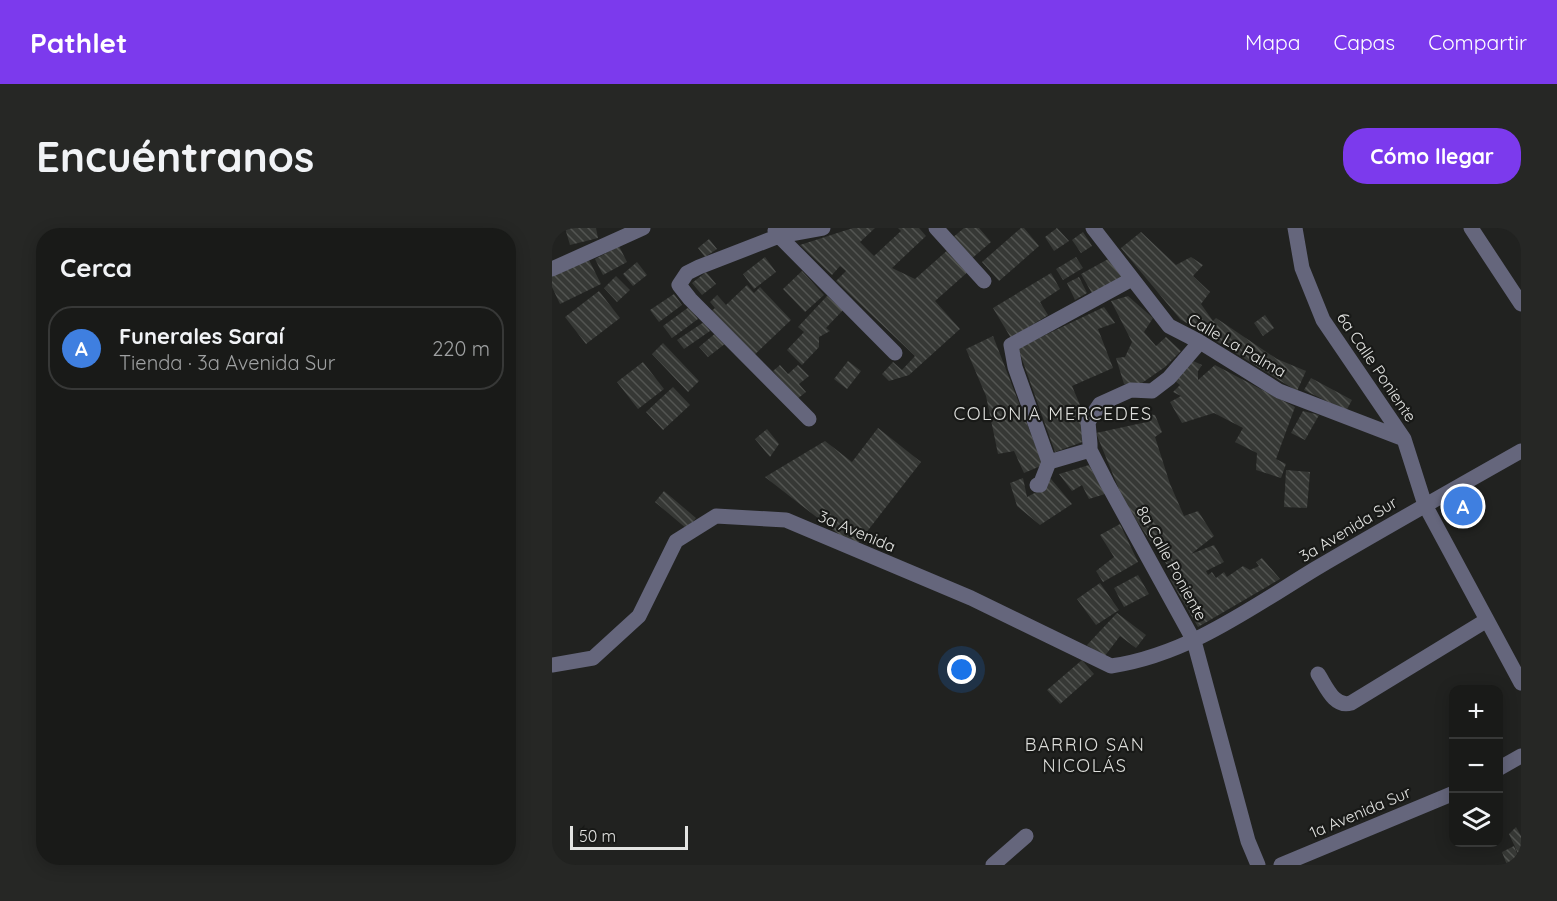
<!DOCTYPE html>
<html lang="es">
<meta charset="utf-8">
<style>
body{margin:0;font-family:Quicksand,sans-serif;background:#262725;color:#f1f3f6}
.controls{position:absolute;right:18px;bottom:18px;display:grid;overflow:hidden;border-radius:12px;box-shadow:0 3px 15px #0003}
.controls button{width:54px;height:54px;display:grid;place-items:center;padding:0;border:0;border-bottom:2px solid #373837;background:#191a18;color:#f1f3f6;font:30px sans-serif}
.scale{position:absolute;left:18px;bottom:15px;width:118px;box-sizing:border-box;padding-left:6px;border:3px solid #e3e4e2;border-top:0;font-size:16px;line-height:21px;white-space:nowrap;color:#e3e4e2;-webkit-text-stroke:4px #181917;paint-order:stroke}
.you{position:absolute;left:410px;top:442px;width:21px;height:21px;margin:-15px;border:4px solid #fff;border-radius:50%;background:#1a73e8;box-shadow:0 0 0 9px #1a73e833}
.badge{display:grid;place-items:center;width:39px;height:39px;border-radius:50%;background:#7c3aed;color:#fff;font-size:20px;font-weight:700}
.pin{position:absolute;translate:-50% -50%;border:3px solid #fff;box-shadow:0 2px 6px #0006}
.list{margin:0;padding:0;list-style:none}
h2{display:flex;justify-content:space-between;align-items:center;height:78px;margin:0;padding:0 24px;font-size:26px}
h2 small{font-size:20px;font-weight:400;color:#9fa1a2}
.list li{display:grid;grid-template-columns:39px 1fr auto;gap:18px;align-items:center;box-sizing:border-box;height:84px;margin:0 12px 12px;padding:0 12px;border:2px solid #373837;border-radius:24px}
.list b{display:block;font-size:22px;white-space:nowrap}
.list p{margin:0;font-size:20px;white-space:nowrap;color:#9fa1a2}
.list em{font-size:20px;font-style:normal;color:#9fa1a2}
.icon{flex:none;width:33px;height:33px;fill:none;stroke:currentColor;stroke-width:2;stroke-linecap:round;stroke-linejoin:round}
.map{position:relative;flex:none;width:969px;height:637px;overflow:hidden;border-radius:24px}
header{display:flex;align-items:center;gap:36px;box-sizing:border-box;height:84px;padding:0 30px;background:#7c3aed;color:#fff}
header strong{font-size:28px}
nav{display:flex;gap:33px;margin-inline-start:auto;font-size:21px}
.intro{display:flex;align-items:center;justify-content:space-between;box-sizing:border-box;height:144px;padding:0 36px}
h1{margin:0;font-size:42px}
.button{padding:15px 27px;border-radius:24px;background:#7c3aed;color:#fff;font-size:21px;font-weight:700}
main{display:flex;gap:36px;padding:0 36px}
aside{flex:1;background:#191a18;border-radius:24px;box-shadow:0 3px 15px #0003}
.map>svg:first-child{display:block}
</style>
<header>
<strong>Pathlet</strong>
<nav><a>Mapa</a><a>Capas</a><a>Compartir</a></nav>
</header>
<div class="intro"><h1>Encuéntranos</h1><a class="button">Cómo llegar</a></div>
<main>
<aside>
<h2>Cerca<small></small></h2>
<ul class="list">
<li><span class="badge" style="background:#3f7fe0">A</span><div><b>Funerales Saraí</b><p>Tienda · 3a Avenida Sur</p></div><em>220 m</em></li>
</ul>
</aside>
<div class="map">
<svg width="969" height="637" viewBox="0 0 969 637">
<defs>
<pattern id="building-back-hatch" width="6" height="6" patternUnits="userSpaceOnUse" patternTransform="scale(1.5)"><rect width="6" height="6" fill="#363835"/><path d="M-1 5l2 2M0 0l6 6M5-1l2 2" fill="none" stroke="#535552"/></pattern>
</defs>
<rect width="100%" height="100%" fill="#212220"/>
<path fill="url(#building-back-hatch)" d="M13,0h31l2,10 -28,7z
M301,0h22l-15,14 14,14 27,-25 -3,-3h21l7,8 -34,32 23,11 35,-31 20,22 -35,31 25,28 -51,46 -20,6 -7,-7 11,-12 9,8 13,-14 -79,-75 10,-10 -6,-5 -8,9 -32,-30z
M412,0h15l12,14 -21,18 -19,-21z
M469,0h3l15,18 -40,35 -17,-19z
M505,0l12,13 -15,10 -9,-14z
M531,4l9,14 -11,7 -9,-13z
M589,4l35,33 15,-8 12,8 -10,11 17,16 -9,12 12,17 3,-3 61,41 29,12 -9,20 -117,-72 -59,-71z
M157,11l8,10 -12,8 -7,-9z
M67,18l8,16 -24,13 -8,-16z
M35,28l14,28 -41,20 -8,-17v-14z
M213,29l11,15 -22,17 -11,-15z
M524,29l7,11 -20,12 -7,-11z
M560,29l12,20 -31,18 -12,-21z
M85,34l10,13 -14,11 -10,-12z
M250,43l22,24 -19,17 -22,-23z
M154,44l10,12 -14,11 -10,-12z
M499,45l9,16 -20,13 8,13 -37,23 -18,-30z
M64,48l14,14 -13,12 -13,-14z
M527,49l8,16 -12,7 -8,-17z
M195,57l7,8 6,-6 31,33 -40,38 -42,-45 6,-5 -5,-6 7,-7 9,10z
M47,63l21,27 -34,26 -21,-27z
M122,66l8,11 -23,17 -9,-12z
M275,68l16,14 -17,18 4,3 -11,6v10l-17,18 -15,-15 17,-18 -6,-5z
M576,68l25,22 -9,14 12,14 10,-9 15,14 -16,16 -26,18 -15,-1 -8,-26 9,-1 7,-15 -21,-41z
M137,79l9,12 -26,19 -9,-12z
M552,79l11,16 -17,6 15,39 -41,18 8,19 5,36 -30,11 -37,-104z
M713,87l9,13 -11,8 -9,-13z
M152,94l6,9 -26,18 -7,-9z
M165,104l9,11 -18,14 -9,-10z
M441,108l50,129 -19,8 -10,-22 -16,3 -12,-58 -20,-47z
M111,115l36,38 -11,11 -36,-38z
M639,132l11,5 -4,6v9l17,-15 80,42 -19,52 10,5 -5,14 -25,-8 1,-17 -22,-11 8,-14 -29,-15 -32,10 -12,-21 11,-6 -8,-4 7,-7 -5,-4z
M296,133l13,10 -14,18 -13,-10z
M91,134l21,27 -26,20 -21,-27z
M228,137l8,9 10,-9 11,11 -10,8 7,8 -9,7 -24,-28z
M759,150l41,22 -6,11 -42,-21z
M121,159l17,18 -27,25 -17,-18z
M751,183l16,4 -14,25 -14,-7z
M595,186l8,1 7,17 -7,5 15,47 14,32 14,-5 16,25 -23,18 23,-9 10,17 -18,9 2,4 4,-3 4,6 8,-6 3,5 16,-11 7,4 9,-4 -3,-4 6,-4 18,21 -82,48 -28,-48 6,-1 -51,-74 -29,-71 51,-11z
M326,200l43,34 -66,85 -90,-70 60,-36 27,21z
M215,201l12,15 -9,13 -15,-18z
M537,237l16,29 -16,5 -7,-14 -10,6 -13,-17z
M734,242l24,2 -3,36 -23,-1z
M471,250l4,19 21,-11 -1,-6 4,-1 21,25 -32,21 -23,-19 -7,-23z
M112,263l32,27 -9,11 -32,-27z
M909,268l9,17 -6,3 -9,-16z
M568,296l18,38 -35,20 -7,-11 18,-14 -14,-22z
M586,347l11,19 -25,13 -10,-19z
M548,355l19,27 -23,15 -19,-26z
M565,385l29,22 -10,13 -16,-12 -16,21 -17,-12z
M530,432l12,14 -34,30 -13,-14z
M964,599l5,9v24l-12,-26z
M962,618l6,15 -13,4 -5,-13z"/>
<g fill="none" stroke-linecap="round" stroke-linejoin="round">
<path stroke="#65667c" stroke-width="15" d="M384,0l48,53
M541,0l76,98 31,16 79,49 125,48
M743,0l7,40 21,52 81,119 21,66 96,178
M919,0l50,76
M223,3l4,5 116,117
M0,41l91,-41
M648,114l-31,36 -17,13 -21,-1 -31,14 -12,18 2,22v6l17,33 87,158 54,200 10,24
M257,191l-119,-120 -11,-14 8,-12 12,-6 80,-31 44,-8
M497,234l41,-12
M485,257h3l9,-23 -34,-95 -4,-22 121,-66
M0,437l41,-7 46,-42 37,-75 40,-25 70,4 185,78 140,68c76,-11 140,-58 204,-97 68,-40 137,-79 206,-118
M766,446c8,12 16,34 33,29l136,-83
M946,541l23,-13
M441,637l33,-29
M729,637l173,-72"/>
</g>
<g text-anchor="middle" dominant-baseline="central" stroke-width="4.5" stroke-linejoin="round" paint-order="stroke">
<g font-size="16" fill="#e3e4e2" stroke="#181917">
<text transform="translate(685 117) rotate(30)">Calle La Palma</text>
<text transform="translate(825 139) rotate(56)">6a Calle Poniente</text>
<text transform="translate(796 301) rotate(-31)">3a Avenida Sur</text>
<text transform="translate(305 303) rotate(23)">3a Avenida</text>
<text transform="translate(620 335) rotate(61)">8a Calle Poniente</text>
<text transform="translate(808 584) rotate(-23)">1a Avenida Sur</text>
</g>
<g font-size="18" letter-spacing="1.5" fill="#dedfdc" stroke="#181917">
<text x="501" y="185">COLONIA MERCEDES</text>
<text x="533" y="516">BARRIO SAN<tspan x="533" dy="21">NICOLÁS</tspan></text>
</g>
</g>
</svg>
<div class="controls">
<button>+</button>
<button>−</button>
<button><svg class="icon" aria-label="layers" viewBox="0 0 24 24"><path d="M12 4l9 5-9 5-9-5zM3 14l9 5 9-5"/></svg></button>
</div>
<div class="scale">50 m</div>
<div class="you"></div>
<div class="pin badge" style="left:911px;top:278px;background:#3f7fe0">A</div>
</div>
</main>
